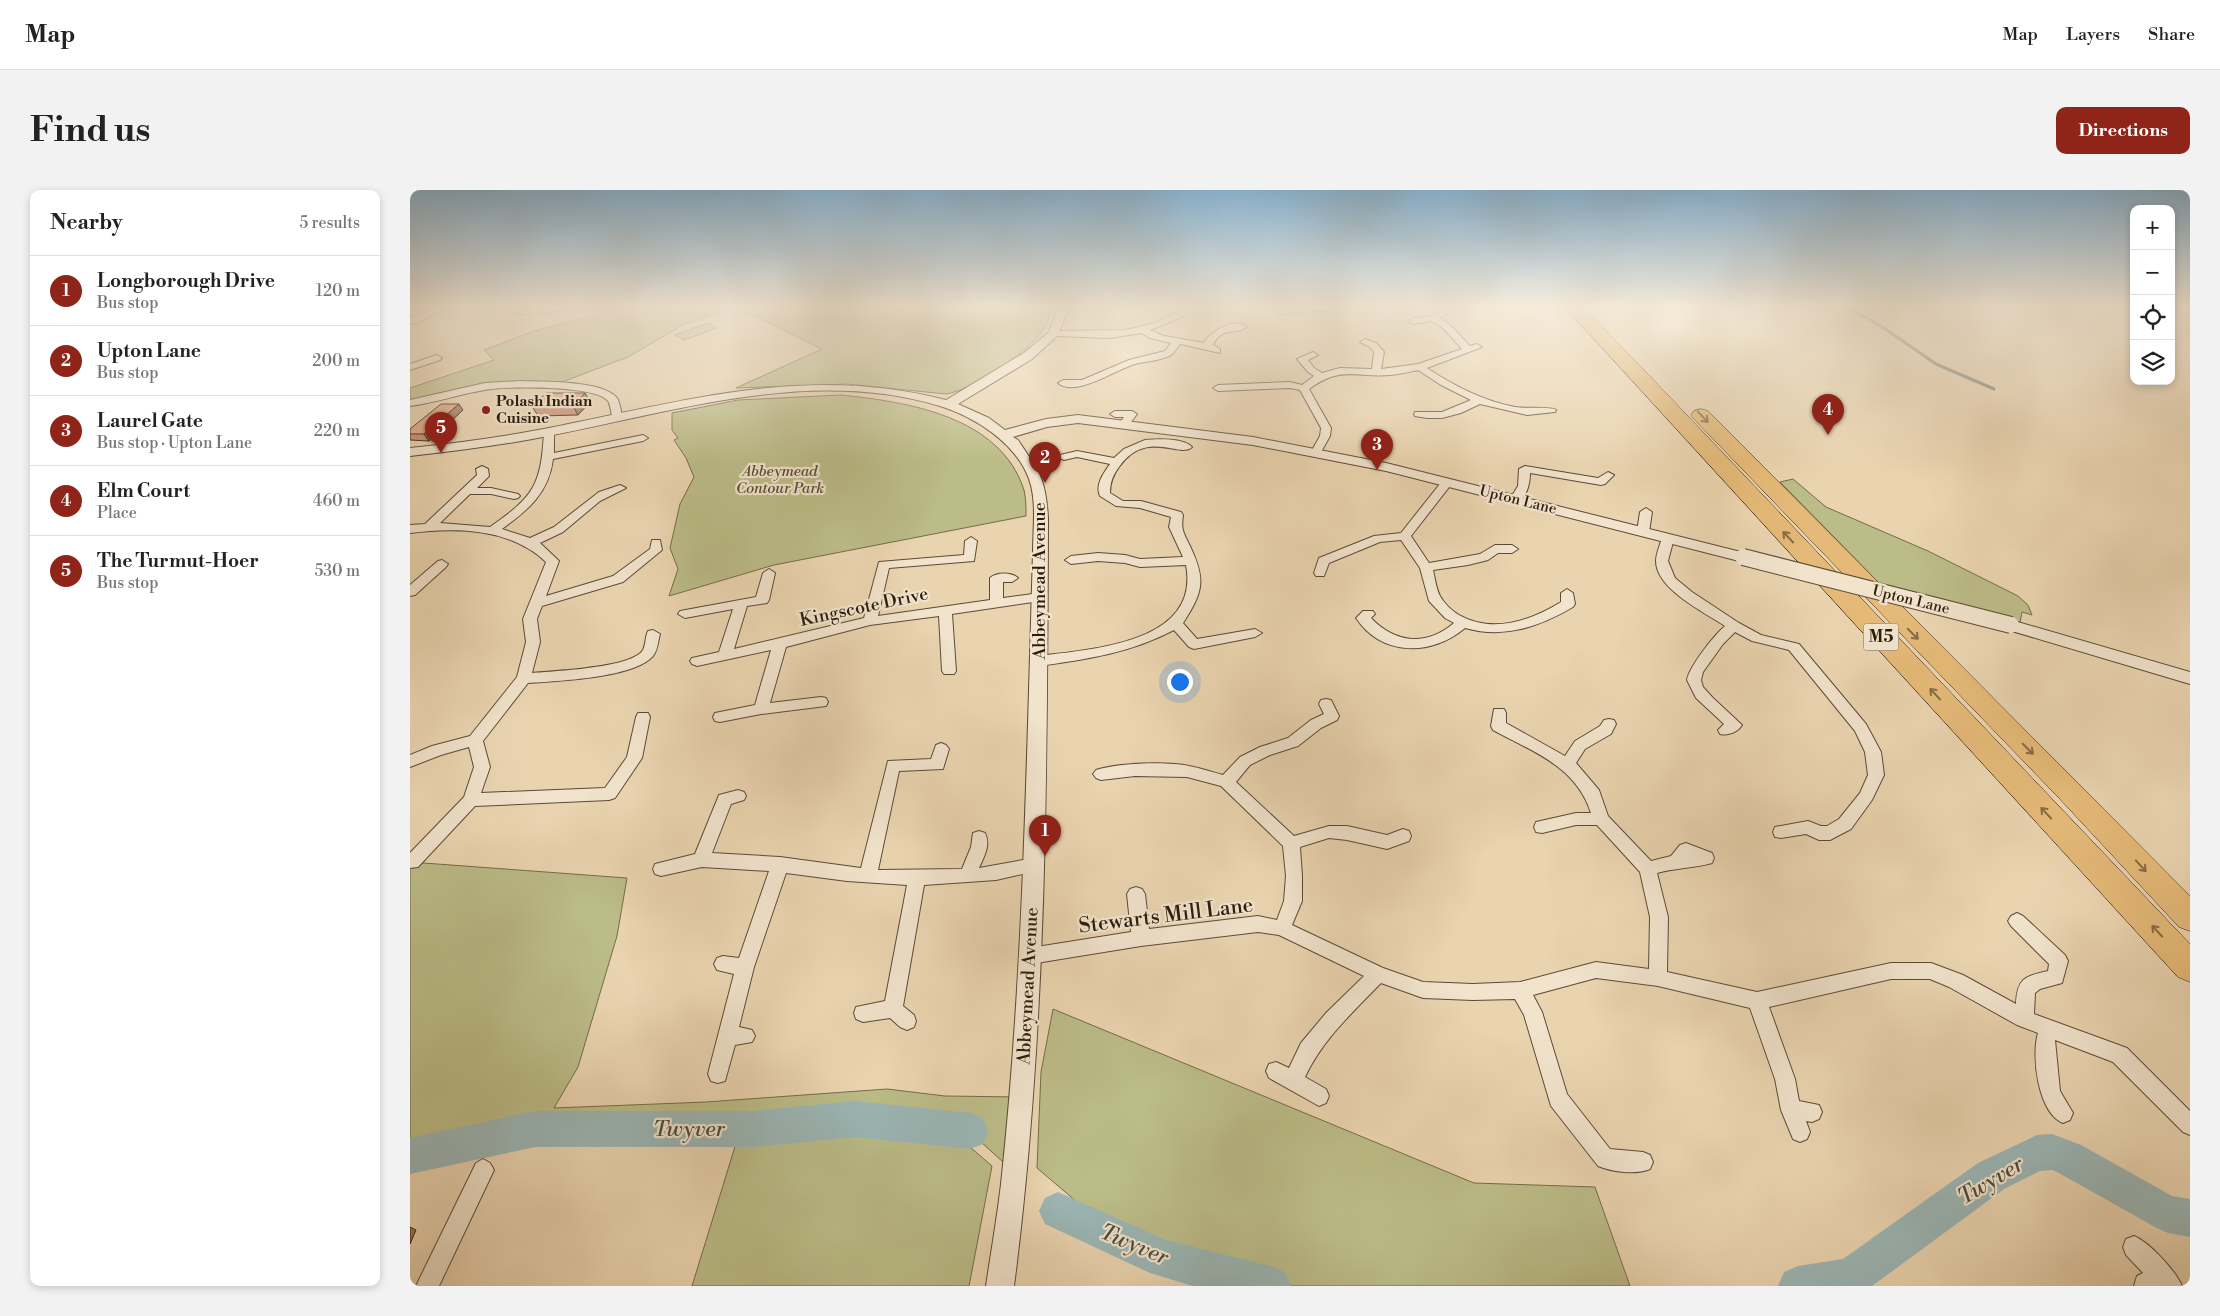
<!DOCTYPE html>
<meta charset="utf-8">
<style>
body{margin:0;font-family:"Libre Bodoni",serif;background:#f2f2f2;color:#222}
.controls{position:absolute;right:15px;top:15px;display:grid;overflow:hidden;border-radius:10px;box-shadow:0 2px 8px #0003}
.controls button{width:45px;height:45px;display:grid;place-items:center;padding:0;border:0;border-bottom:1px solid #e0e0e0;background:#fff;color:#222;font:25px sans-serif}
.you{position:absolute;left:769px;top:491px;width:18px;height:18px;margin:-12px;border:4px solid #fff;border-radius:50%;background:#1a73e8;box-shadow:0 0 0 8px #1a73e833}
.badge{display:grid;place-items:center;width:32px;height:32px;border-radius:50%;background:#8f2418;color:#fff;font-size:16px;font-weight:700}
.pin{position:absolute;translate:-50% -41px;filter:drop-shadow(0 1px 2px #0008)}
.pin::after{content:'';position:absolute;top:26px;width:18px;height:15px;background:inherit;clip-path:polygon(0 0,100% 0,50% 100%)}
.list{margin:0;padding:0;list-style:none}
h2{display:flex;justify-content:space-between;align-items:center;height:65px;margin:0;padding:0 20px;font-size:21px}
h2 small{font-size:16px;font-weight:400;color:#767676}
.list li{display:grid;grid-template-columns:32px 1fr auto;gap:15px;align-items:center;box-sizing:border-box;height:70px;padding:0 20px;border-top:1px solid #e0e0e0}
.list b{display:block;font-size:19px;white-space:nowrap}
.list p{margin:0;font-size:16px;white-space:nowrap;color:#767676}
.list em{font-size:16px;font-style:normal;color:#767676}
.icon{flex:none;width:28px;height:28px;fill:none;stroke:currentColor;stroke-width:2;stroke-linecap:round;stroke-linejoin:round}
.map{position:relative;flex:none;width:1780px;height:1096px;overflow:hidden;border-radius:10px}
header{display:flex;align-items:center;gap:30px;box-sizing:border-box;height:70px;padding:0 25px;background:#fff;border-bottom:1px solid #e0e0e0}
header strong{font-size:24px}
nav{display:flex;gap:28px;margin-inline-start:auto;font-size:18px}
.intro{display:flex;align-items:center;justify-content:space-between;box-sizing:border-box;height:120px;padding:0 30px}
h1{margin:0;font-size:35px}
.button{padding:12px 22px;border-radius:10px;background:#8f2418;color:#fff;font-size:18px;font-weight:700}
main{display:flex;gap:30px;padding:0 30px}
aside{flex:1;background:#fff;border-radius:10px;box-shadow:0 2px 8px #0003}
.map>svg:first-child{display:block}
</style>
<header>
<strong>Map</strong>
<nav><a>Map</a><a>Layers</a><a>Share</a></nav>
</header>
<div class="intro"><h1>Find us</h1><a class="button">Directions</a></div>
<main>
<aside>
<h2>Nearby<small>5 results</small></h2>
<ul class="list">
<li><span class="badge">1</span><div><b>Longborough Drive</b><p>Bus stop</p></div><em>120 m</em></li>
<li><span class="badge">2</span><div><b>Upton Lane</b><p>Bus stop</p></div><em>200 m</em></li>
<li><span class="badge">3</span><div><b>Laurel Gate</b><p>Bus stop · Upton Lane</p></div><em>220 m</em></li>
<li><span class="badge">4</span><div><b>Elm Court</b><p>Place</p></div><em>460 m</em></li>
<li><span class="badge">5</span><div><b>The Turmut-Hoer</b><p>Bus stop</p></div><em>530 m</em></li>
</ul>
</aside>
<div class="map">
<svg width="1780" height="1096" viewBox="0 0 1780 1096">
<rect width="100%" height="100%" fill="#ead4b0"/>
<filter id="stains"><feTurbulence type="fractalNoise" baseFrequency=".004" numOctaves="4"/><feColorMatrix values="0 0 0 0 .2 0 0 0 0 .09 0 0 0 0 .02 0 0 0 .5 -.17"/></filter>
<radialGradient id="worn" r=".72"><stop offset=".6" stop-color="#630" stop-opacity="0"/><stop offset="1" stop-color="#630" stop-opacity=".3"/></radialGradient>
<path fill="#bbbc88" stroke="#736c4b" d="M221,117h102l-50,18 -55,32 -66,25 -29,4 -25,-1 -98,18v-15l84,-28 -10,-10 50,-19z
M326,117h316c-2,8 -5,19 -10,25 -17,22 -69,58 -96,62l-99,-10 -111,4 86,-39z
M298,133l9,5 -33,12 -9,-5z
M431,205c67,7 159,21 183,95 2,8 2,18 2,26l-252,49 -105,31 9,-27 -8,-21 10,-44 14,-27 -8,-19 -12,-18 4,-2 -6,-8v-17l66,-13z
M1383,289l33,28 102,44 90,45 10,9 4,10 -10,-3 -2,11 -138,-37 -102,-104z
M0,672l217,16 -10,58 -39,131 -24,41 152,-6 181,-13 58,7 76,1 -6,76 -46,-42 -115,-12 -100,10h-219l-125,27z
M643,819l421,174 121,4 35,99h-405l-68,-16 -120,-102 4,-96z
M440,937l113,14 29,25 -23,120h-277l45,-146z"/>
<g fill="none" stroke-linecap="round" stroke-linejoin="round">
<path stroke="#6e7972" stroke-width="3" d="M1437,117l37,21 52,36 58,25"/>
<path fill="#9bb6b5" fill-rule="evenodd" d="M444,911l116,12 13,5 5,13 -5,13 -13,5 -116,-12 -100,10h-219l-125,27v-36l125,-27h219z
M1642,944l29,11 91,51 18,3v38l-22,-4 -13,-6 -98,-55 -5,-2 -12,1 -36,18 -132,97h-94l6,-14 14,-6 45,-7 135,-96 59,-28z
M648,1002l108,48 105,26 14,6 6,14h-98l-43,-13 -105,-49 -6,-13 6,-13z"/>
<g stroke="#5b4b36" stroke-width="2">
<path id="minor" d="M25,117h11l-28,16 -8,1v-6z
M83,117h80l-4,3 -45,4z
M776,117h11l-19,12 -28,11 14,6 40,7c7,-12 30,-26 43,-16 -12,9 -24,-2 -34,18l7,4v4l-40,-9c-3,4 -6,10 -11,12 -11,5 -22,5 -34,8 -18,5 -60,34 -77,19l5,-3h19l47,-20 36,-9 6,-8 -21,-5 -9,-5 -31,5 -56,-2 -3,-1v-4l75,-1 29,-7z
M882,117h40l-4,3 -48,4 -5,-3 5,-3z
M1037,117l9,1 -16,10 10,7 20,21 7,-2 5,3 -55,21c27,18 57,33 88,39 9,2 37,-1 41,3l-1,2 -28,3 -47,-11 -19,9 -19,5h-15l-12,-2 -1,-2 1,-2h27l29,-12 -30,-15 -23,-15c-9,2 -18,4 -27,5 -35,3 -49,-10 -82,14l22,39 -1,8 -9,16 -5,3 -5,-3 9,-16 1,-8 -21,-38 -10,-2 -72,3 -5,-3 5,-3 72,-3 12,3 12,-9 -6,-4 -11,-13 16,-7 5,3 -10,5 6,8 8,5 18,-5 32,1 2,-17 -4,-5 -10,-5 5,-3 11,4 8,9 -3,17 37,-5 44,-15 -18,-20 -12,-8 -19,3 -5,-3 5,-3 19,-2z
M27,165l5,3 -2,2 -30,10v-6z
M111,191c21,1 82,-1 96,17 3,5 4,13 5,19l-1,2h-8c-2,-5 -2,-13 -5,-18 -12,-16 -104,-15 -123,-11 -26,4 -50,13 -75,16v-6l75,-17z
M722,221l5,3 -9,12 -4,1 -5,-3 5,-7h-9l-5,-3 5,-3z
M139,239l5,3v21l89,-18 5,3 -5,3 -90,18c-4,34 -25,51 -51,70l28,9 24,-11 45,-35 21,-7 6,3 -26,13 -37,31 -23,11 19,18 -13,35 67,-20 37,-27 2,-9h8l2,10 -39,32 -81,24 -5,13 3,23 -8,31c22,-2 100,-5 111,-23 3,-6 2,-13 5,-19l5,-1 7,4c-2,7 -2,16 -7,22 -19,22 -96,25 -125,27l-45,58 7,26 -9,26 124,-5 22,-31 9,-40 2,-4h10l2,4 -8,41 -27,40 -6,2 -134,6 -57,61 -8,1v-15l54,-56 10,-30 -5,-20 -28,8 -31,12v-12l22,-9 38,-10 47,-59 9,-35 -3,-23 23,-57c-36,-34 -89,-35 -136,-29v-8l15,-1 52,-49 -1,-6 6,-3 6,3 1,7 -12,12h14l27,6 2,2 -2,2 -4,1 -23,-5h-21l-30,29 50,4c44,-31 51,-41 54,-95z
M735,250c13,-1 38,-2 47,7 -12,12 -45,-19 -73,20 -6,8 -9,15 -9,26l13,8h18l40,11 2,3c-2,14 0,17 6,29 17,35 15,47 -6,79l14,16 58,-10 7,4 -7,4 -61,12 -5,-2 -15,-17c-44,23 -86,29 -135,36l-5,-2 -2,-3 2,-3 5,-2c54,-7 162,-13 147,-91l-46,2 -15,-4 -27,-2 -27,3 -6,-4 6,-4 27,-3 27,2 15,4 43,-2 -14,-30 2,-10 -31,-9 -24,-2 -16,-10c-5,-11 3,-22 10,-32l-33,-7 -13,3 -6,-3 2,-2 17,-4 37,7 10,-9z
M1115,276l73,12 10,-6 6,3 -9,9 -4,1 -71,-12c0,10 -3,26 -14,29l-4,-1 -2,-2 8,-13 1,-17z
M1037,289l6,3 -42,54 18,27 51,-9 15,-9h17l6,4 -6,4h-14l-10,7 -20,5 -35,5c2,8 3,18 7,26 4,7 12,15 19,19 34,19 71,6 102,-13v-9l6,-4 6,4 2,11 -2,3c-34,20 -69,32 -108,21 -33,28 -83,29 -109,-10l7,-7h10l2,3 -4,4c25,26 56,28 83,5l-9,-5 -16,-17 -9,-33 -19,-28 -21,2 -51,21 -5,13h-8l-2,-3 5,-15 55,-22 27,-3 42,-53z
M1236,318l6,4 -3,20 -6,4 -6,-4 3,-20z
M1258,344l6,4 -6,23 7,17 17,14 47,31 22,12 38,9 67,80 15,28 3,23 -12,25 -21,29 -21,11h-11l-13,-6 -25,4 -6,-1 -2,-5 2,-5 33,-6 13,5h6l12,-7 21,-26 8,-18 -3,-23 -10,-21 -66,-81 -37,-9 -17,-9 -12,12 -20,28 -2,8 2,7 10,11 29,27c-4,7 -14,11 -22,9l-2,-4 6,-6 -28,-26 -9,-18c2,-13 27,-45 38,-54 -21,-14 -69,-37 -69,-65 0,-7 4,-16 6,-23z
M561,347l6,4 -3,20 -85,7 -11,48 112,-16v-22c6,-6 22,-6 28,0l-6,4h-9v16l37,-5 5,1 2,3 -7,4 -88,13 4,57 -2,3h-10l-2,-3 -3,-55 -69,9 -84,22 -16,56 51,-6 5,1 2,4 -2,4 -65,8 -41,8 -5,-1 -2,-4 2,-4 40,-8 16,-55 -74,16 -5,-2 -2,-3 2,-3 27,-6 14,-43 -48,9 -7,-4 2,-3 76,-14 7,-24 6,-4 6,4 -6,27 -2,3 -20,3 -13,43 130,-31 15,-56 85,-7 1,-14z
M32,370l6,4 -2,3 -31,28 -5,1v-11l28,-24z
M916,509l5,1 8,16 -2,4 -16,8 -23,18 -28,9 -20,10 -14,17 58,54 35,-10h18l40,9 16,-6 6,2 2,5 -2,5 -22,8 -40,-9 -18,-2 -29,9 2,29v25l-10,24 91,43 40,14 50,2 47,-2 76,-20 53,7 1,-52 -10,-45 -43,-47h-21l-34,8 -6,-1 -2,-5 2,-5 40,-9h15c-15,-47 -58,-61 -98,-83l-2,-4 3,-17h10l2,4v10l59,33 10,-15 25,-15 4,-6 5,-1 5,1 2,4 -5,10 -26,15 -9,14 23,27 9,26 43,45 20,-5 9,-11 6,-2 26,10 2,5 -2,5c-17,5 -37,5 -55,10l11,44 -1,55 90,20 134,-29h40l32,12 53,29c1,-25 8,-28 32,-33l1,-7 -38,-38 -3,-5 3,-5 6,-3 6,3 42,39 3,6 -6,22 -22,6 -5,4 -1,21 93,34 63,63v24l-7,-3 -70,-70 -58,-22 5,51 13,22 -3,7 -7,3c-25,-10 -32,-67 -25,-90l-21,-8 -68,-38 -19,-8h-39l-122,28 26,72 4,22 20,4 3,7 -3,7 -7,3 -6,-1 4,11 -3,7 -7,3 -7,-3 -12,-29 -6,-31 -25,-71 -92,-22 -62,-8 -63,17 9,17 25,82 43,55 33,3 7,3 3,7 -3,7c-14,6 -38,3 -52,-3l-47,-60 -27,-91 -9,-16 -42,1 -50,-2 -42,-15c-29,30 -58,56 -76,94l21,12 3,7 -3,7 -7,3 -50,-28 -3,-7 3,-7 7,-2 13,6 12,-25 25,-30 38,-37 -85,-41 -21,-3 -117,14 -111,18 -6,-2 -3,-6 3,-6 6,-2 101,-16 -4,-38 3,-5 6,-2 6,2 3,5 4,35 109,-13 19,4 7,-19 2,-25 -3,-30 -62,-60 -34,-9 -52,-1 -34,4 -5,-2 -3,-4 3,-4c21,-7 71,-9 93,-4 11,2 23,6 34,9l17,-18 20,-10 28,-9 23,-18 13,-6 -5,-10 2,-4z
M531,553l5,2 3,4 -6,20 -44,2 -21,99 84,-1 9,-22 2,-14 6,-2 6,2c6,12 -1,24 -6,35l55,-10 6,2 2,5 -2,5 -44,10 -72,5 -21,121 11,9 2,6 -2,6 -7,3 -7,-3 -10,-9 -27,4 -7,-3 -2,-6 2,-6 29,-6 22,-116 -60,-4 -61,-8 -32,94 -15,60 13,3 3,6 -3,6 -17,3 -10,36 -7,2 -7,-2 -3,-7 26,-100 -17,-4 -3,-6 3,-6 6,-2 16,2 30,-87 -67,-4 -41,9 -6,-2 -2,-5 2,-5 40,-10 24,-59 19,-5 6,2 2,4 -2,4 -13,4 -19,49 68,4 81,11 27,-107 43,-2 5,-14z
M73,969l7,4 4,7 -55,116h-23l60,-123z
M1724,1046c15,6 42,35 48,50h-48l3,-10 6,-3 -17,-18 -3,-8 3,-8z"/>
</g>
<g stroke="#5b4b36" stroke-width="2">
<path id="tertiary" d="M648,117h11l-11,28 -26,24 -74,45 31,14 16,12 41,-11 32,-4 175,22 133,26 363,91 2,3 -2,3 -6,2 -357,-91 -133,-26 -175,-22 -31,4 -34,10 5,3c22,33 28,39 30,79 -1,256 -1,513 -34,767h-28c5,-34 11,-68 15,-102 19,-175 24,-353 29,-529 1,-35 2,-69 3,-103 0,-24 4,-51 -4,-73 -13,-36 -54,-62 -89,-73 -129,-39 -264,5 -392,30 -45,9 -92,15 -138,20v-8c47,-5 93,-11 139,-20 137,-27 257,-64 397,-28l78,-47 25,-21z
M1601,430l179,52v12l-185,-55 -2,-4 2,-4z"/>
</g>
<g stroke="#2b1d0e" stroke-width="1">
<path id="motorway" d="M1155,117h17l61,62 547,575v38l-12,-5z
M1291,219l7,2 482,485v35l-11,-4 -120,-129 -365,-379 -3,-4 3,-4z"/>
</g>
<use href="#minor" fill="#f1e3cc" fill-rule="evenodd"/>
<use href="#tertiary" fill="#f1e3cc" fill-rule="evenodd"/>
<use href="#motorway" fill="#e5ba78" fill-rule="evenodd"/>
<g stroke="#5b4b36" stroke-width="18" stroke-linecap="butt">
<path id="tertiary-bridge" d="M1333,367l268,68"/>
</g>
<use href="#tertiary-bridge" stroke="#f1e3cc" stroke-width="16"/>
</g>
<path fill="#c48b6e" stroke="#2b1d0e" d="M175,203l5,9 -12,13 -40,1 -6,-10z
M53,220l-34,31 -19,-1v-11z"/>
<path fill="#a0715a" stroke="#2b1d0e" d="M175,203l5,9 -12,13 -5,-9z
M49,214l4,6 -34,31 -5,-7z
M0,1037l6,3 -6,14z"/>
<path fill="#e4a280" stroke="#2b1d0e" d="M136,203h39l-12,13h-41z
M31,214h18l-35,30h-14v-5z"/>
<defs><path id="oneway-shaft" d="M-6 0H5M1.5-3L5.5 0L1.5 3" fill="none" stroke-width="1.6" stroke-linecap="round" stroke-linejoin="round" transform="scale(1.25)"/></defs>
<g stroke="#886c43">
<use href="#oneway-shaft" transform="translate(1293 227) rotate(46)"/>
<use href="#oneway-shaft" transform="translate(1378 347) rotate(-133)"/>
<use href="#oneway-shaft" transform="translate(1503 444) rotate(45)"/>
<use href="#oneway-shaft" transform="translate(1525 504) rotate(-133)"/>
<use href="#oneway-shaft" transform="translate(1618 559) rotate(45)"/>
<use href="#oneway-shaft" transform="translate(1636 623) rotate(-133)"/>
<use href="#oneway-shaft" transform="translate(1731 676) rotate(47)"/>
<use href="#oneway-shaft" transform="translate(1747 741) rotate(-133)"/>
</g>
<linearGradient id="sky" x2="0" y2="1"><stop stop-color="#89b5d4"/><stop offset="0.43" stop-color="#f6ecdb"/><stop offset="1" stop-color="#f6ecdb" stop-opacity="0"/></linearGradient>
<rect width="1780" height="271" fill="url(#sky)"/>
<circle fill="#8f2418" stroke="#f1e3cc" stroke-width="2" cx="76" cy="220" r="5"/>
<g text-anchor="middle" dominant-baseline="central" stroke-width="4.5" stroke-linejoin="round" paint-order="stroke">
<g font-size="15" font-weight="bold" fill="#2b1d0e" stroke="#f1e3cc" text-anchor="start">
<text x="86" y="211">Polash Indian<tspan x="86" dy="17">Cuisine</tspan></text>
</g>
<g font-size="15" font-style="italic" fill="#564d33" stroke="#f1e3cc">
<text x="370" y="281">Abbeymead<tspan x="370" dy="17">Contour Park</tspan></text>
</g>
<g font-size="15" fill="#2b1d0e" stroke="#f1e3cc">
<text transform="translate(1108 310) rotate(14)">Upton Lane</text>
<text transform="translate(1501 410) rotate(14)">Upton Lane</text>
</g>
<rect fill="#f1e3cc" stroke="#665847" stroke-width="1" x="1453.5" y="433.5" width="35" height="27" rx="4"/>
<g font-size="16" font-weight="bold" fill="#2b1d0e">
<text x="1471" y="447">M5</text>
</g>
<g font-size="18" fill="#2b1d0e" stroke="#f1e3cc">
<text transform="translate(629 391) rotate(-90)">Abbeymead Avenue</text>
<text transform="translate(454 417) rotate(-12)">Kingscote Drive</text>
<text transform="translate(618 796) rotate(-87)">Abbeymead Avenue</text>
</g>
<g font-size="21" fill="#2b1d0e" stroke="#f1e3cc">
<text transform="translate(756 726) rotate(-7)">Stewarts Mill Lane</text>
</g>
<g font-size="22" font-style="italic" fill="#4d4b40" stroke="#f1e3cc">
<text x="279" y="939">Twyver</text>
<text transform="translate(1581 991) rotate(-31)">Twyver</text>
<text transform="translate(724 1055) rotate(23)">Twyver</text>
</g>
</g>
<rect width="100%" height="100%" filter="url(#stains)"/>
<rect width="100%" height="100%" fill="url(#worn)"/>
</svg>
<div class="controls">
<button>+</button>
<button>−</button>
<button><svg class="icon" aria-label="locate" viewBox="0 0 24 24"><circle cx="12" cy="12" r="6"/><path d="M12 2v4M12 18v4M2 12h4M18 12h4"/></svg></button>
<button><svg class="icon" aria-label="layers" viewBox="0 0 24 24"><path d="M12 4l9 5-9 5-9-5zM3 14l9 5 9-5"/></svg></button>
</div>
<div class="you"></div>
<div class="pin badge" style="left:635px;top:666px">1</div>
<div class="pin badge" style="left:635px;top:293px">2</div>
<div class="pin badge" style="left:967px;top:280px">3</div>
<div class="pin badge" style="left:1418px;top:245px">4</div>
<div class="pin badge" style="left:31px;top:263px">5</div>
</div>
</main>
